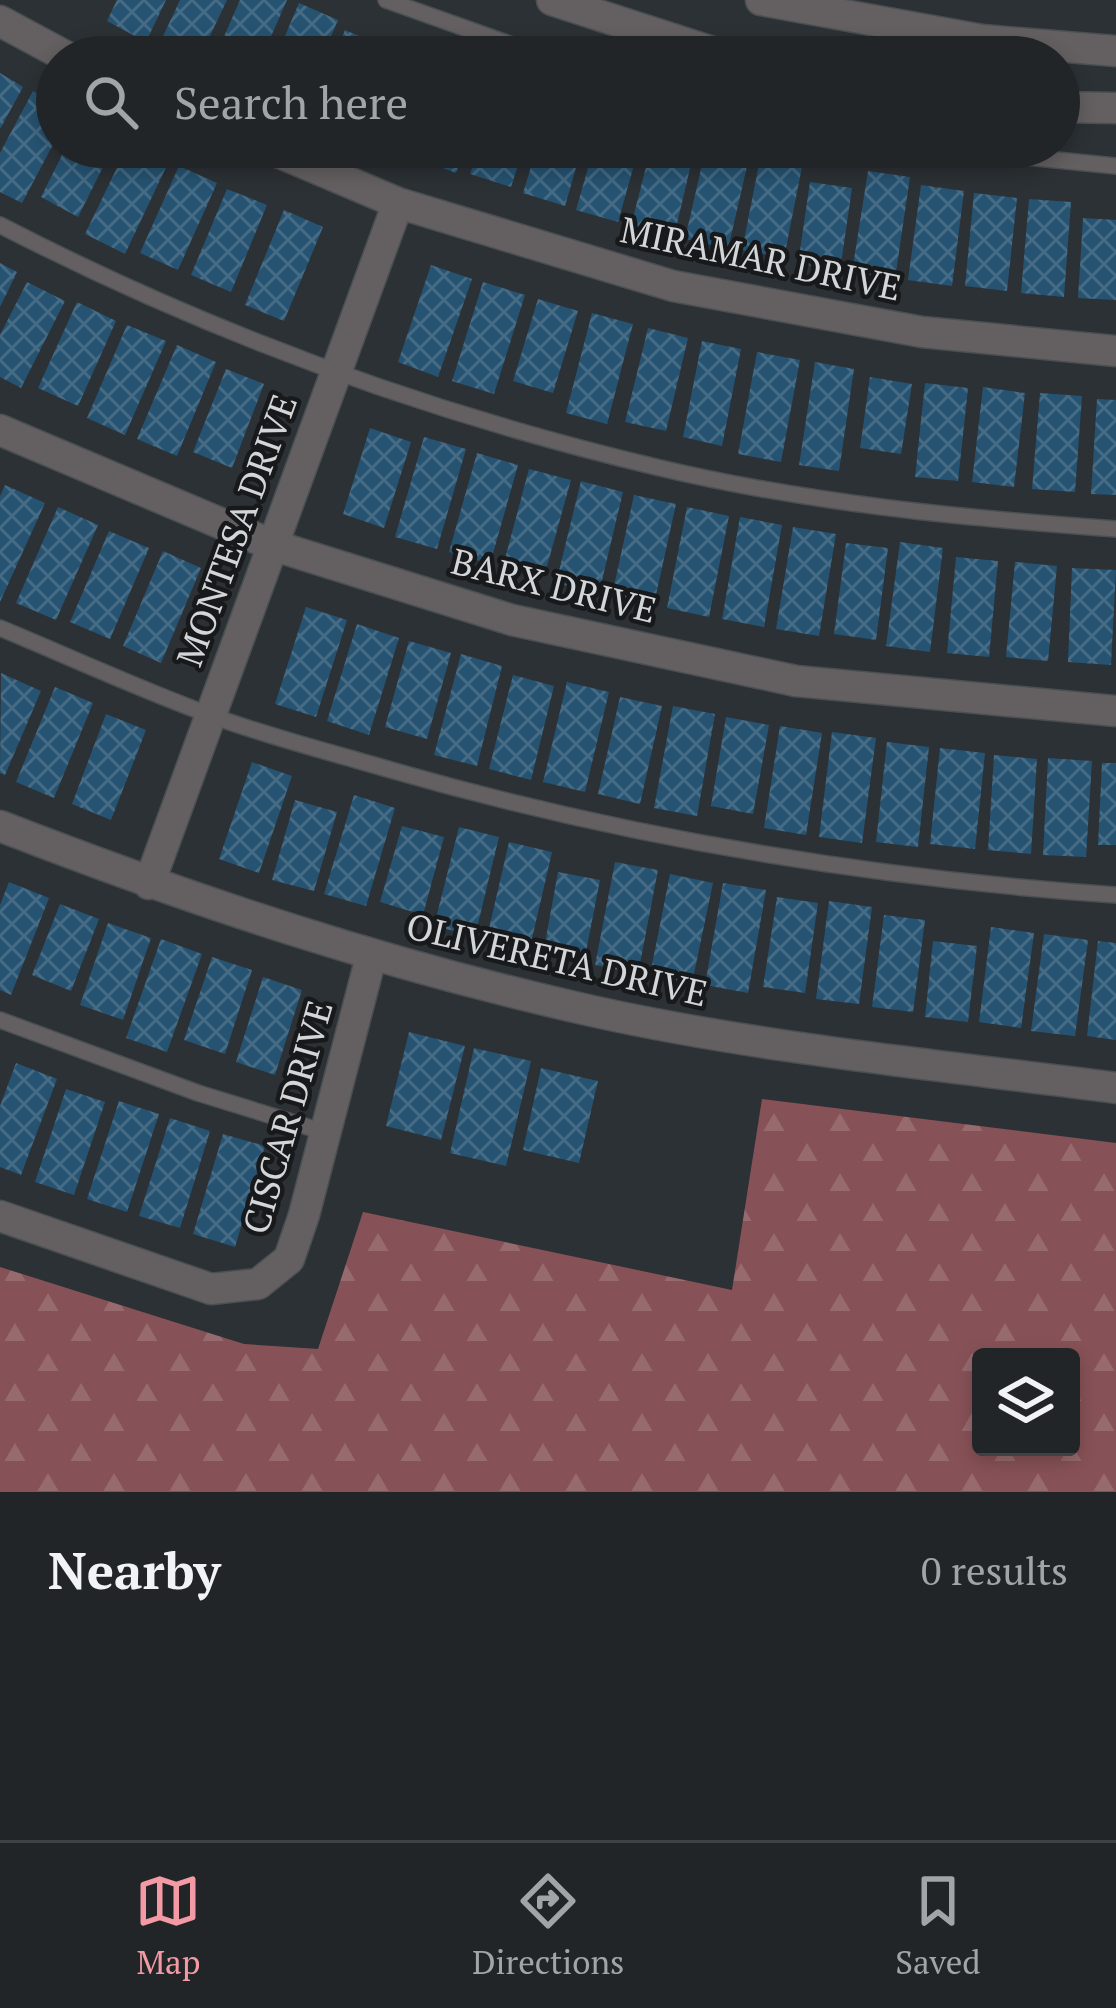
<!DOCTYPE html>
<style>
body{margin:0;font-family:"PT Serif",serif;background:#292d30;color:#f1f3f6}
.controls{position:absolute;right:36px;bottom:36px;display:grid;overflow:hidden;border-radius:12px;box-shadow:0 6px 18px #0003}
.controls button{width:108px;height:108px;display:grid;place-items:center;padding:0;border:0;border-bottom:3px solid #3e4245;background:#212528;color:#f1f3f6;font:60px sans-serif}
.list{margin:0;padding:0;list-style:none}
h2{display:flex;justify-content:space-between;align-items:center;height:156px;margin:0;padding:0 48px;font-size:51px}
h2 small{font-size:39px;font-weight:400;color:#a2a5a8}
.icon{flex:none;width:66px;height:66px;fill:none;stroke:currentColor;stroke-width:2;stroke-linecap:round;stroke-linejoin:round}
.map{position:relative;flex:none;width:1116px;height:1492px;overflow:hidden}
.search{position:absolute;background:#212528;box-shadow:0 6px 18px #0003;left:36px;right:36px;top:36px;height:132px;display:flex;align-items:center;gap:30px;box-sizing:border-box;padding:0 42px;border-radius:66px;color:#a2a5a8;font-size:45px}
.sheet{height:348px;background:#212528}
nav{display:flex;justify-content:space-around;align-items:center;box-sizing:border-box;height:168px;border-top:3px solid #3e4245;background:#212528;font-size:33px;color:#a2a5a8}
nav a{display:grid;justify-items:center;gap:6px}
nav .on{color:#f49aa4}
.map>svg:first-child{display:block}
</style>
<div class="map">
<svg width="1116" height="1492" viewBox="0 0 1116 1492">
<defs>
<pattern id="forest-firs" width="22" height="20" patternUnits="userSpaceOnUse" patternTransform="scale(3)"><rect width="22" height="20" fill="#875257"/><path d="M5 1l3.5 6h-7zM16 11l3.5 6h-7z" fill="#976a6e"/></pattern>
<pattern id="building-cross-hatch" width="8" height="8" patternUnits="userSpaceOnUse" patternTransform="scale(3)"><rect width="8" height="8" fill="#265372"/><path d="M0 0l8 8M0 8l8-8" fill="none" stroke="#456b85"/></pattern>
</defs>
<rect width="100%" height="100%" fill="#2c3135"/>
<path fill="url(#forest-firs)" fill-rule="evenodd" d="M762,1099l354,44v349h-1116v-225l244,77 74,5 45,-137 369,78zM981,1357h90v90h-90z"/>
<path fill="url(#building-cross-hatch)" d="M117,0h49l-20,42 -39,-21z
M180,0h47l-27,57h-27l-16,-8z
M240,0h47l-25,57h-47z
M299,3l39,17 -16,37h-46z
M345,30l40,17 -4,10h-47z
M0,73l23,14 -23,42z
M33,91l24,13v33l-35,66 -22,-11v-39z
M66,147h47l-35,70 -37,-20z
M127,147h13l29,14 -44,93 -40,-20z
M419,147h46l-9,26 -40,-15z
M479,147h45l-13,40 -41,-13z
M537,147h45l-17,59 -42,-13z
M594,147h45l-21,75 -42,-12z
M651,147h44l-21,90 -43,-11z
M706,147l45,2 -23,100 -43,-10z
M760,159l42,8 -18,91 -42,-8z
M179,166l38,17 -39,87 -38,-17z
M868,171l42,6 -15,102 -43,-7z
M810,182l42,6 -12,83 -42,-7z
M921,185l43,6 -12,95 -44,-6z
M227,189l40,16 -36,87 -40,-17z
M974,193l43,5 -10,93 -42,-5z
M1029,199l42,3 -7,95 -43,-4z
M284,210l39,17 -39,94 -39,-16z
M1083,218l33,2v80l-38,-2z
M0,263l17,9 -17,35z
M431,265l41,14 -34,98 -40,-15z
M27,282l38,19 -44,87 -21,-11v-42z
M483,282l42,13 -31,99 -42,-13z
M538,299l40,12 -25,82 -40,-12z
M77,302l39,19 -38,85 -40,-18z
M592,313l41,11 -26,100 -41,-11z
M127,325l39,16 -41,94 -38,-17z
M648,328l40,10 -22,93 -41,-9z
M702,341l39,8 -19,97 -39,-9z
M177,345l39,17 -39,94 -40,-17z
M757,352l43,8 -19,102 -43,-8z
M815,362l39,7 -15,102 -40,-6z
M226,369l38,15 -32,84 -39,-16z
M870,377l42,7 -11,70 -41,-6z
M925,383l43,5 -10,93 -43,-4z
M983,387l42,6 -11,94 -42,-5z
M1040,393l42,3 -7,96 -43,-3z
M1097,399l19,1v95l-25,-1z
M370,428l41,14 -27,86 -41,-14z
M424,437l42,12 -29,100 -42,-12z
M477,453l41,12 -28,99 -41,-12z
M529,469l42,11 -27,97 -41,-11z
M581,481l42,11 -24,101 -43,-10z
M5,485l40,18 -45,99v-106z
M634,495l42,9 -22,100 -42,-9z
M58,507l40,18 -42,95 -40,-17z
M687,507l42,9 -20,101 -42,-9z
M740,517l42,8 -18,102 -42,-8z
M793,527l43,7 -17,102 -43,-7z
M109,531l40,17 -39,91 -40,-17z
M900,542l43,6 -13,104 -44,-6z
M846,543l42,5 -12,92 -42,-6z
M163,551l38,17 -40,95 -38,-17z
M956,557l42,4 -9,96 -42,-4z
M1015,562l42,4 -9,95 -42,-4z
M1072,568l44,2 -5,95 -43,-3z
M306,607l41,13 -31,97 -41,-13z
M357,624l42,14 -30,97 -42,-14z
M409,641l42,12 -24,86 -42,-12z
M461,654l41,12 -25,100 -43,-11z
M1,673l40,18 -36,84 -5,-2z
M513,675l41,11 -23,94 -42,-11z
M567,682l42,10 -24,100 -42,-10z
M55,687l38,16 -39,95 -38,-16z
M620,697l42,9 -22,98 -42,-10z
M673,706l42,8 -18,102 -43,-8z
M106,714l40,16 -35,90 -39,-16z
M726,717l43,8 -16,89 -42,-8z
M780,726l42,7 -16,102 -42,-7z
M832,732l44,6 -14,105 -43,-6z
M887,742l42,5 -11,100 -42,-5z
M940,748l45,5 -10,96 -45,-5z
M994,755l43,4 -6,95 -43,-4z
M1048,758l44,3 -6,96 -43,-2z
M252,762l40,14 -33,97 -40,-14z
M1102,763h14v82h-18z
M354,795l41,13 -29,98 -42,-12z
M295,800l42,12 -23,79 -42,-11z
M402,826l42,11 -21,78 -43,-13z
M459,827l40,10 -24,99 -41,-10z
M509,842l43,10 -21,91 -43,-10z
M615,862l43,8 -20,104 -43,-9z
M558,872l42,8 -16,82 -41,-8z
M670,874l43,9 -21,100 -42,-8z
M9,882l40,16 -38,97 -11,-5v-85z
M723,883l43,7 -18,103 -43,-8z
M777,897l41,6 -13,90 -42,-6z
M829,901l43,6 -13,97 -43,-5z
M60,904l39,15 -28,72 -39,-16z
M884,915l41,5 -12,92 -41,-5z
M108,923l43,15 -28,82 -43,-15z
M991,927l43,6 -13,95 -42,-6z
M1044,934l44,6 -13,96 -44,-5z
M161,939l41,15 -35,98 -41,-14z
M933,941l44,5 -9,76 -43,-5z
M1098,941l18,2v97l-29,-4z
M212,957l40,13 -27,84 -41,-14z
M263,977l39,13 -27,85 -39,-13z
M409,1032l56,14 -24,94 -55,-14z
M474,1048l57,13 -25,105 -56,-13z
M16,1063l41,16 -36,96 -21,-8v-61z
M541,1068l57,13 -19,82 -56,-13z
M66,1089l39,13 -31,93 -39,-13z
M119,1101l40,13 -32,98 -40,-13z
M170,1118l40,13 -30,97 -41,-12z
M223,1134l42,12 -30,101 -42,-13z"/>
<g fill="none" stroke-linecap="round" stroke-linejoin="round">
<g stroke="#4a4f52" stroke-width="18">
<path id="service" d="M386,0l160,57
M928,147l188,19
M0,225c207,107 429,188 656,242 150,36 307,51 460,62
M0,628c70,29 139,61 210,87 56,21 116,36 174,53 239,69 483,110 732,127
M0,1020l198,73 126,39"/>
</g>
<g stroke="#4a4f52" stroke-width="33">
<path id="minor" d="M0,21l67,36
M266,147l132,56 275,83 249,46 194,19
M0,430l272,115 240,75 284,61 320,30
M0,826c196,76 386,139 592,185 172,38 349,54 524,77
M149,884l249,-681
M0,1216l211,73 47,-5 31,-25 15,-44 67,-258"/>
</g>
<g stroke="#4a4f52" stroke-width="33">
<path id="tertiary" d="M552,0l176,57
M761,0l221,40 134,11
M1059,107l57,1"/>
</g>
<use href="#service" stroke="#646061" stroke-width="15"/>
<use href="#minor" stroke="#646061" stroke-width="30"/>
<use href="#tertiary" stroke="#646061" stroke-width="30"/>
</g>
<g text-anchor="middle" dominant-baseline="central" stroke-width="9" stroke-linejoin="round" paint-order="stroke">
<g font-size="36" fill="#d3d6d8" stroke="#17191b">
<text transform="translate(761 258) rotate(12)">MIRAMAR DRIVE</text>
<text transform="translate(236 530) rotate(-70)">MONTESA DRIVE</text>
<text transform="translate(554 585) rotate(14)">BARX DRIVE</text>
<text transform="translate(557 959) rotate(13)">OLIVERETA DRIVE</text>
<text transform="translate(287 1117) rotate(-74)">CISCAR DRIVE</text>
</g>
</g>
</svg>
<div class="controls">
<button><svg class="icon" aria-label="layers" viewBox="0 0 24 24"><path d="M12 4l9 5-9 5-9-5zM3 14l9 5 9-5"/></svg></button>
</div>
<div class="search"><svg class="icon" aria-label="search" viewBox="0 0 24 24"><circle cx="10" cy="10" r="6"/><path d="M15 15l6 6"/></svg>Search here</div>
</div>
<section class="sheet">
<h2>Nearby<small>0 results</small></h2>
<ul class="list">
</ul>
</section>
<nav>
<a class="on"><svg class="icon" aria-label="map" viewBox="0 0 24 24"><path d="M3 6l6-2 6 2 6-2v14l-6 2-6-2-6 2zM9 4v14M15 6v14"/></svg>Map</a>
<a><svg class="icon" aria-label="directions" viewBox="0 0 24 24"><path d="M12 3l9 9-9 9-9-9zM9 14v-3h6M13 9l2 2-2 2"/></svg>Directions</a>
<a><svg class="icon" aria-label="saved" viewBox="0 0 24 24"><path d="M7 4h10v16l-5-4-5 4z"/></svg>Saved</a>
</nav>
